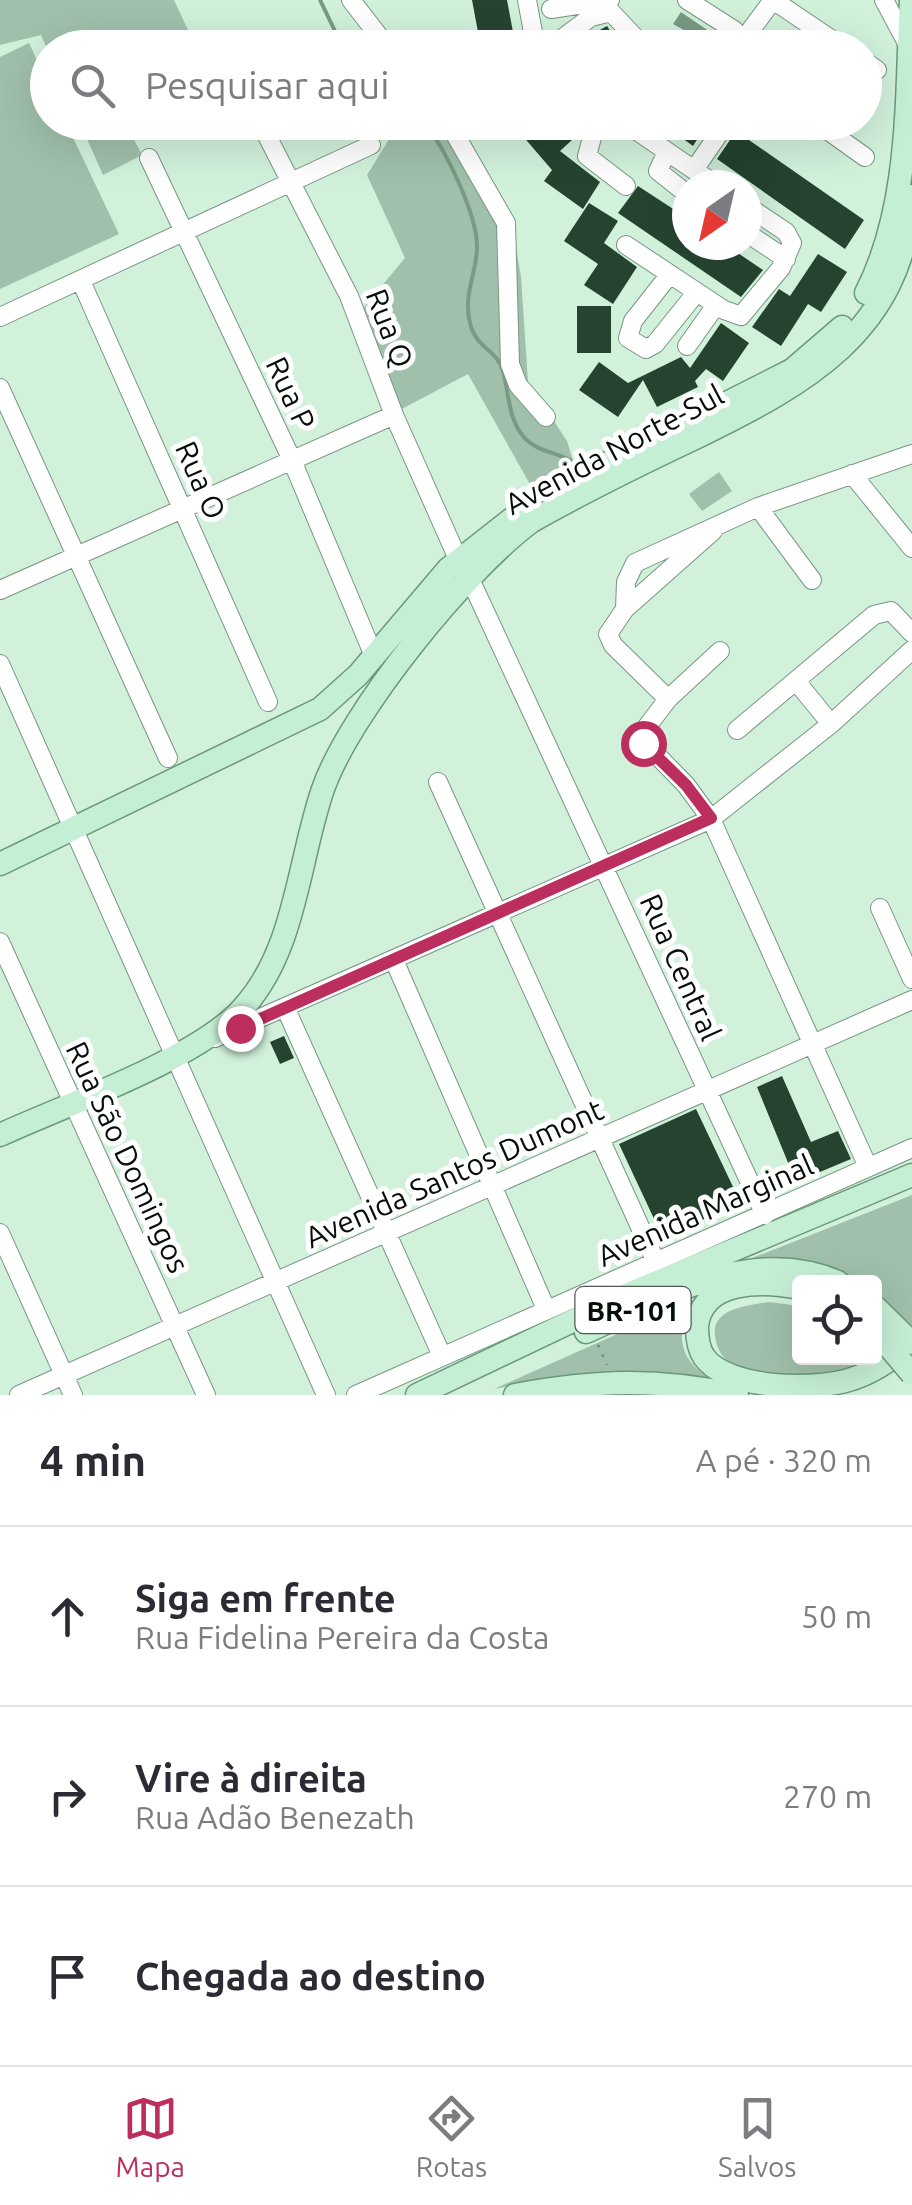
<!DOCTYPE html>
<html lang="pt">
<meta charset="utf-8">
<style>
body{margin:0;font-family:Ubuntu,sans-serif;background:#f2f2f3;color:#2b2b33}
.controls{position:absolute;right:30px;bottom:30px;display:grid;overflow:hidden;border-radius:10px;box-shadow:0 10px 40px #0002}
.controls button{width:90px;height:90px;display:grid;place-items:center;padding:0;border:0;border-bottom:2px solid #e1e1e2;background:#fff;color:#2b2b33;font:50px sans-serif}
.compass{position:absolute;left:672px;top:170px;width:90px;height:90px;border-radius:50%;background:#fff;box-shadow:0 10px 40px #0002;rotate:214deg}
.stop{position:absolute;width:30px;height:30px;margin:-22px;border:8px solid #bc2e5e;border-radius:50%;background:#fff}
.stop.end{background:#bc2e5e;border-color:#fff;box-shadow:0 2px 10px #0008}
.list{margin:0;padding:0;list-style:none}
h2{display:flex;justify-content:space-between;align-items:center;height:130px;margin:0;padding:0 40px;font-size:42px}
h2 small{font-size:32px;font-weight:400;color:#7c7c81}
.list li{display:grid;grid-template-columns:65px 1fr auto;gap:30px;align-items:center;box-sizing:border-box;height:180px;padding:0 40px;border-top:2px solid #e1e1e2}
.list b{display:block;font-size:38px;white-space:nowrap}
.list p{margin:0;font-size:32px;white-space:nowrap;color:#7c7c81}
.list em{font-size:32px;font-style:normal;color:#7c7c81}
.icon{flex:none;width:55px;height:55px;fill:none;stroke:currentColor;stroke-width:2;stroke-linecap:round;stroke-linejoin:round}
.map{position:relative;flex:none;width:912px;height:1395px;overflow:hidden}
.search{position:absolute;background:#fff;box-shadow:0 10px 40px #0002;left:30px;right:30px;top:30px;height:110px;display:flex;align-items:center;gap:25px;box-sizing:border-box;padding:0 35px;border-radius:55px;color:#7c7c81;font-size:38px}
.sheet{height:670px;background:#fff}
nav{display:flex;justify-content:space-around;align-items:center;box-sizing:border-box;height:140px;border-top:2px solid #e1e1e2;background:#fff;font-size:28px;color:#7c7c81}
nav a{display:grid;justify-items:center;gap:5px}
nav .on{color:#bc2e5e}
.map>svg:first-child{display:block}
</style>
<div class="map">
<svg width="912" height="1395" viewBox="0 0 912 1395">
<rect width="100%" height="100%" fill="#d1f1db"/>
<path fill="#a0c0ab" d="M0,0h174l14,30 -24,12 2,5 -119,2 -6,-14 -41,10z
M29,43l18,39 1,40 18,1 53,111 -119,55v-232z
M80,123h45l17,32 -39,20z
M399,123h49l63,96 10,58 7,105 39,59 9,30 -40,24 -68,-121 -72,38 -41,-94 50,-60 -38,-83z
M719,472l13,19 -30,20 -13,-17z
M912,1195v130l-37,-31 -1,-12h-19l-16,-9 -102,-9z
M696,1299c-26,36 -15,68 25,85l-176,-5 -51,10z
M769,1302l30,4 1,52h74l1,-9 7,9c-13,7 -28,16 -42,20 -25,8 -83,0 -107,-13 -9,-5 -15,-14 -17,-24 -9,-33 31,-35 53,-39z"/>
<path fill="#7a9a85" d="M681,12l38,26 -5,9 -41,-23z"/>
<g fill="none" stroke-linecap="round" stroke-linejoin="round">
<path stroke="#7a9a85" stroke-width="4" d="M320,0l15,31 16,17
M423,122c21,23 55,94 54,126 -1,28 -14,46 -7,75 6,26 27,26 33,48 6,22 5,47 20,65 15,18 36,15 53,28"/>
</g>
<path fill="#264330" d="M472,0h35l9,48h-35z
M607,26l14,22h-40l-3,-6z
M520,122h36l16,18 -12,11 40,31 -17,27 -39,-28 8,-11 -37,-43z
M660,122h48l-15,24z
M736,131l128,89 -19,29 -128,-90z
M638,186l49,32v27h39l37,25 -22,27 -123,-84z
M589,203l29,18 -14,22 33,24 -24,37 -29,-19 14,-21 -34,-23z
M818,254l29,18 -26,40 -13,-8 -27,42 -29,-19 27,-38 11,7z
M577,306h34v47h-34z
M721,323l28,20 -26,38 -17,-12 -11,12 3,6 -41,20 -14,-27 -25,37 -39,-27 20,-28 29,21 53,-26 9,11z
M284,1036l10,22 -14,6 -10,-22z
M782,1076l29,66 27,-11 13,28 -55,23 -39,-95z
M696,1109l39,82 -20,9 6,11 -35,17 -7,-16 -23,11 -37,-79z"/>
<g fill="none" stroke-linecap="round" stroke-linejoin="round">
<g stroke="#789682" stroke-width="20">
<path id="minor" d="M351,0l37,48
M527,0l9,48
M687,0l47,30 14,18
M773,0l71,48
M884,0l23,43
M551,9l59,-9
M744,39l29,-39
M556,43l35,-26 20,-5 34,36
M864,61l13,9
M260,122l89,174 45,119 64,144
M448,122l58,101 4,141 8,21 28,32
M624,122l92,63
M816,122l49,35
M594,130l-7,26 39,30
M667,152l-9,19 29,23
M149,158l142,300 83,198
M694,170l33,-48
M747,233l39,26
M626,245l98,65 17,6 40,-48 11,-25 -6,-11 -39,-26
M670,274l-37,47 -5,17 18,11 9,-5 41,-51
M81,281l187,421
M0,317l371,-172
M687,346l29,-41
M0,388l168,370
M852,474l60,74
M758,507l54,73
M470,579l295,636
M0,590l394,-175
M625,609l88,-78
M720,651l-52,48 -29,38 47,48 25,34 157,348
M0,664l326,731
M796,681l35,43
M668,699l-55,-54 -5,-11 17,-25 1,-27 9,-19 123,-56 154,-53
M737,730l137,-115 17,-4 21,22
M438,782l218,480
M880,908l32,71
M0,942l206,453
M394,960l152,349
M285,1007l157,349
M215,1038l496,-219 120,-95 81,-74
M0,1233l73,162
M19,1395l893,-395
M356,1395l556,-247"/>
</g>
<g stroke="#69997a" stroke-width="25">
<path id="major" d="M866,293c45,-87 40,-197 45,-293
M608,463l184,-93 50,-43
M0,864l320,-155 38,-34 90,-106 79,-62
M0,1135c65,-30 197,-76 242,-126 54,-58 56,-148 81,-220 27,-77 143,-220 209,-268 53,-30 108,-57 163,-83 110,-54 207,-105 217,-242
M800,1288c-35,-7 -99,-10 -103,39 0,10 1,21 7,30 24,33 113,34 148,22 22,-7 42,-21 58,-37
M586,1332c79,-36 165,-87 252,-50
M417,1395l214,-102 281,-118
M515,1395c80,-15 142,-17 222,0"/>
</g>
<path stroke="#718778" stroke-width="2.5" stroke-dasharray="2.5 8" stroke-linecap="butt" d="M598,1345l9,20"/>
<use href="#minor" stroke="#fff" stroke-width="18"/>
<use href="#major" stroke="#c5efd4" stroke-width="22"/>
<g stroke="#69997a" stroke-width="25" stroke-linecap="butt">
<path id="major-bridge" d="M874,1306l38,37
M874,1329l38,45"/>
</g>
<use href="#major-bridge" stroke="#c5efd4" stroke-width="22"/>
</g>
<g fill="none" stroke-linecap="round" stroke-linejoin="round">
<path stroke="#bc2e5e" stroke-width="12" d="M240,1028l471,-210 -25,-33 -43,-42"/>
</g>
<g text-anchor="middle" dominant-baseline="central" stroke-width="10" stroke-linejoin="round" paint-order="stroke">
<rect fill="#fff" stroke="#505752" stroke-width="2.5" x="575.5" y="1287" width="115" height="46" rx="8"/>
<g font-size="28" font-weight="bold" fill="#050f08">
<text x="633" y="1310">BR-101</text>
</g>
<g font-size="30" fill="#050f08" stroke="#fff">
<text transform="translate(390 328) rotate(69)">Rua Q</text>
<text transform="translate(291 393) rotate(65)">Rua P</text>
<text transform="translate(614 449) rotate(-28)">Avenida Norte-Sul</text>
<text transform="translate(201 480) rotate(66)">Rua O</text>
<text transform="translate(681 967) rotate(66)">Rua Central</text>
<text transform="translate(128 1157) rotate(65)">Rua São Domingos</text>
<text transform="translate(454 1173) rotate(-24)">Avenida Santos Dumont</text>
<text transform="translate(705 1210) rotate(-24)">Avenida Marginal</text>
</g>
</g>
</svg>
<div class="controls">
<button><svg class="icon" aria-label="locate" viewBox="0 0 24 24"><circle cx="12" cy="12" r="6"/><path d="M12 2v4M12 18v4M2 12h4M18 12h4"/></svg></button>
</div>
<svg class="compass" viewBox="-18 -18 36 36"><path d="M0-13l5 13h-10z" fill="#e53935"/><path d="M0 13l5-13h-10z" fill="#7c7c81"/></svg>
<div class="stop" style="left:643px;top:743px"></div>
<div class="stop end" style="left:240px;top:1028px"></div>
<div class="search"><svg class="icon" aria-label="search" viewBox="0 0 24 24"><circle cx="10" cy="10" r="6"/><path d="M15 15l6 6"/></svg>Pesquisar aqui</div>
</div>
<section class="sheet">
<h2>4 min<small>A pé · 320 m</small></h2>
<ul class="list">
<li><svg class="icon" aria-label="ahead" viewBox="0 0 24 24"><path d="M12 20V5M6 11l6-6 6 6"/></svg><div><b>Siga em frente</b><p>Rua Fidelina Pereira da Costa</p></div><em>50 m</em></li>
<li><svg class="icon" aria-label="right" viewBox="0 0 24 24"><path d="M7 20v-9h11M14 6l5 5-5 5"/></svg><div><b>Vire à direita</b><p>Rua Adão Benezath</p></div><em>270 m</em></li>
<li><svg class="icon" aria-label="arrive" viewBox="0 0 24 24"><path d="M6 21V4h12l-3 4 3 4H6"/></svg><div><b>Chegada ao destino</b></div></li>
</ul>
</section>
<nav>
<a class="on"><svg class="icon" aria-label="map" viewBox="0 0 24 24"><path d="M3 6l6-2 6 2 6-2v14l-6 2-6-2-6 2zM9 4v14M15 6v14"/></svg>Mapa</a>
<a><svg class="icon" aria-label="directions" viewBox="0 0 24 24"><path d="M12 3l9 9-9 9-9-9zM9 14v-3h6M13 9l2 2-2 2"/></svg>Rotas</a>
<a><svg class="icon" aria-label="saved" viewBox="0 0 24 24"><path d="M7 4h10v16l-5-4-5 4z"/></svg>Salvos</a>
</nav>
